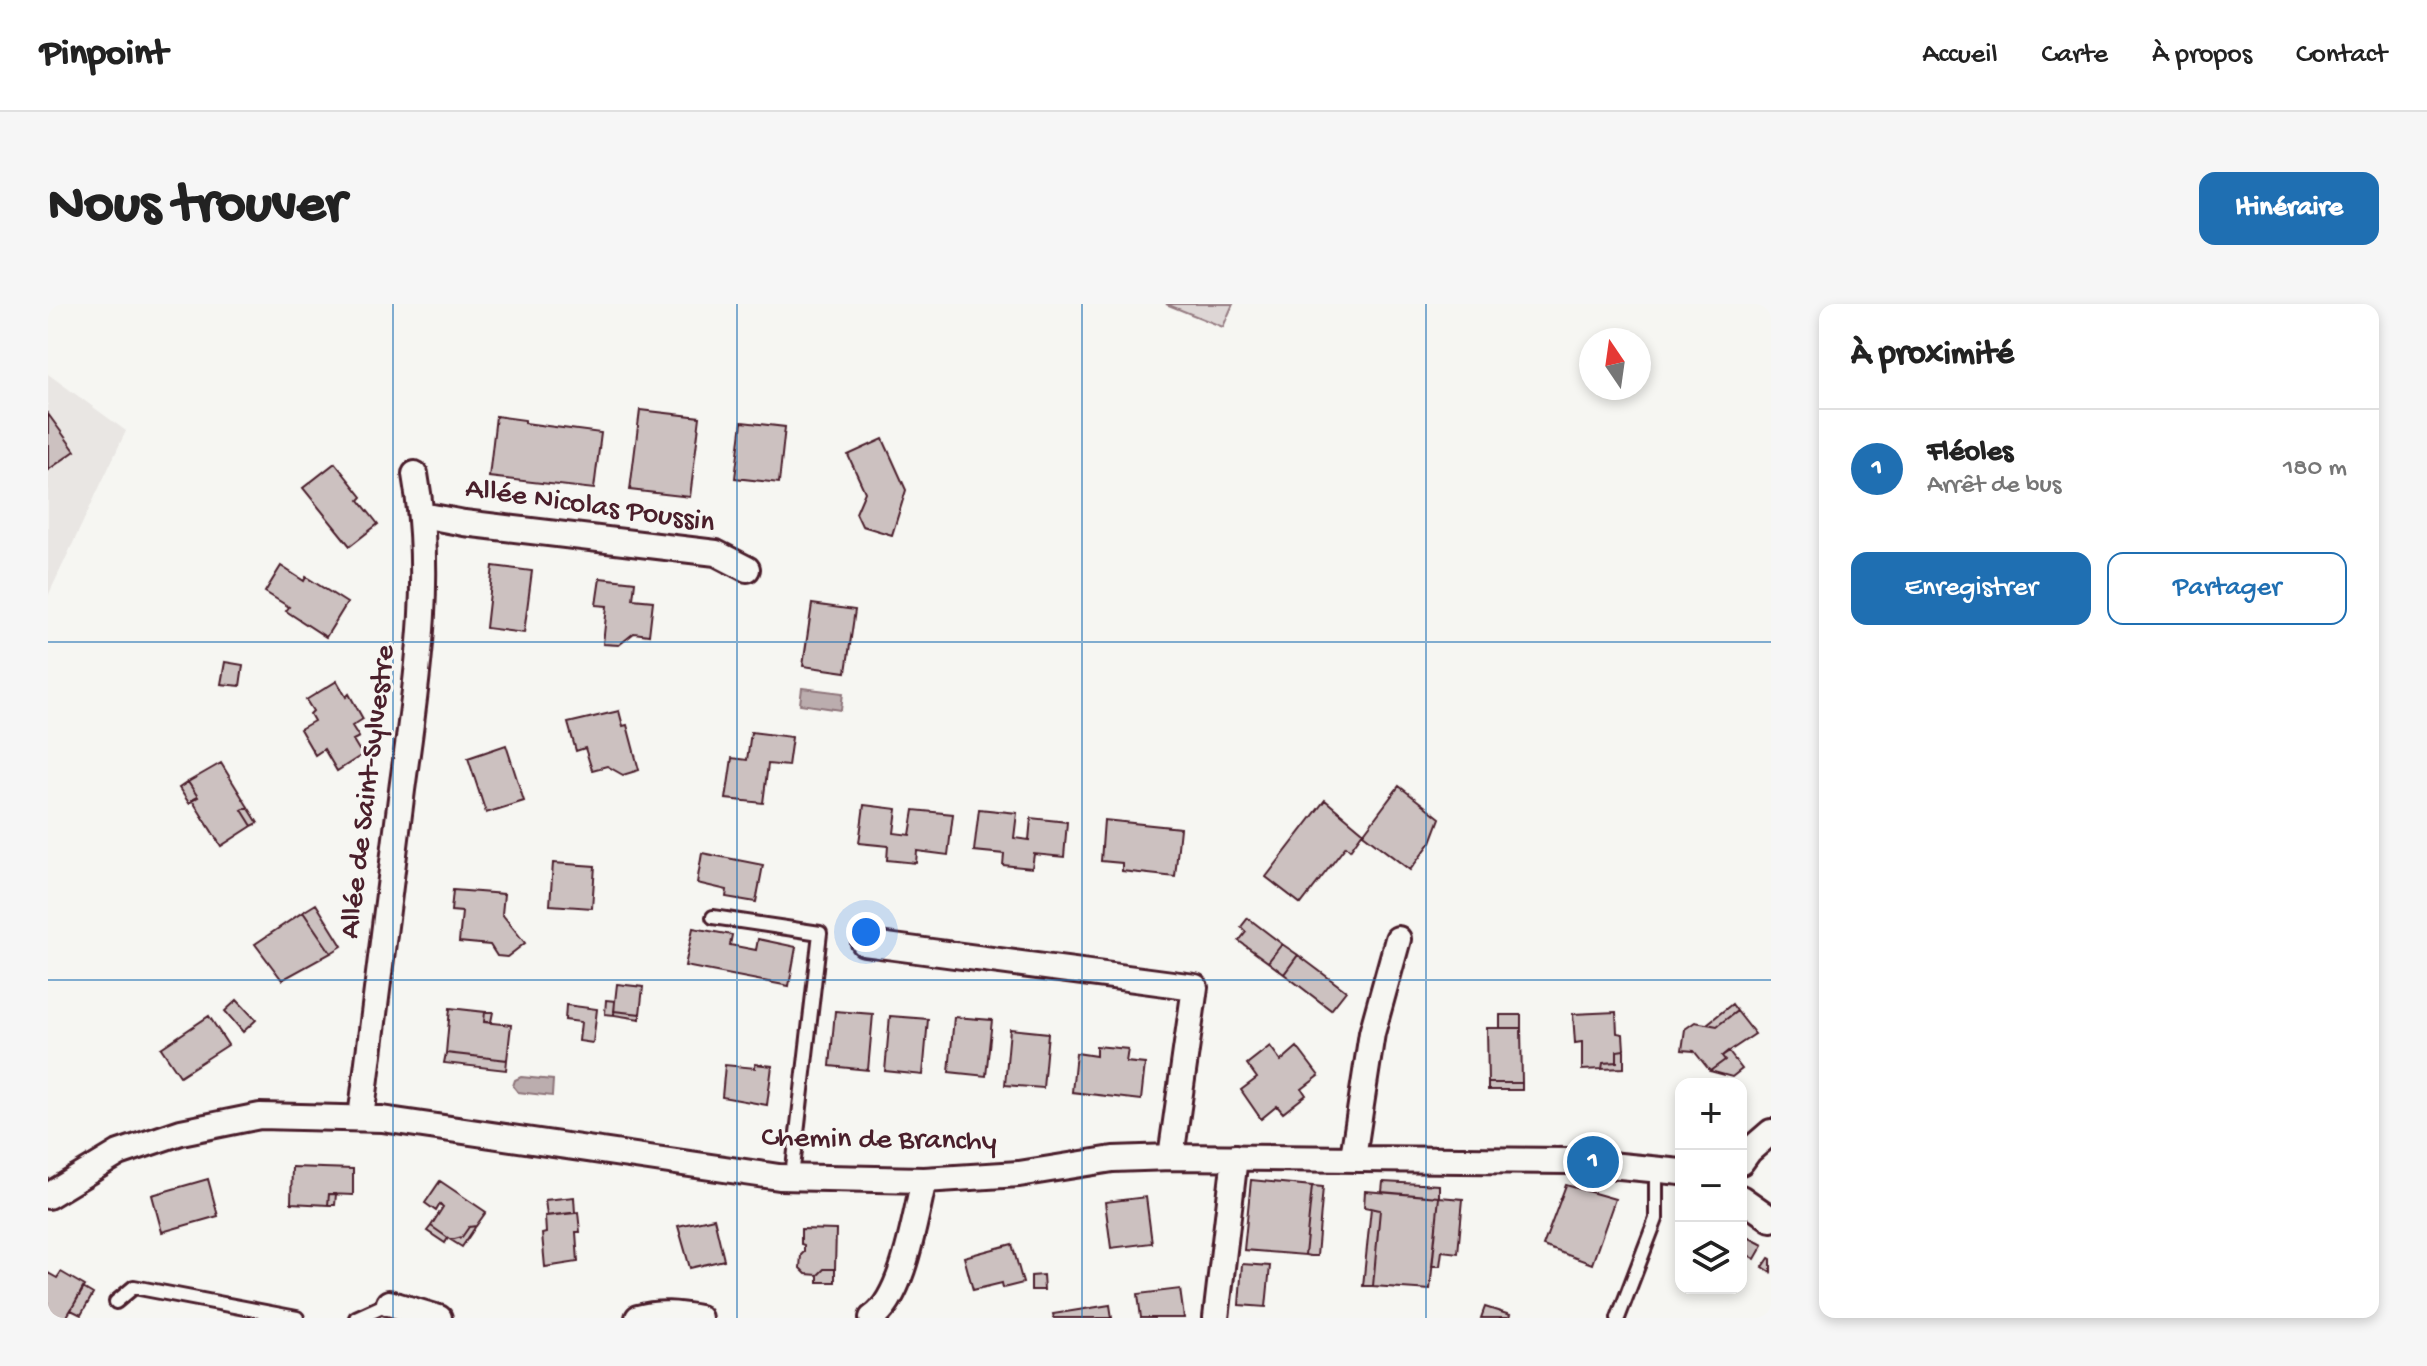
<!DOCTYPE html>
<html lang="fr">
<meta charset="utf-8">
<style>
body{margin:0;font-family:"Gochi Hand",sans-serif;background:#f6f6f6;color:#222}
.controls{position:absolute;right:24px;bottom:24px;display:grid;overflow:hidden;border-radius:16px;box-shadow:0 4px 12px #0003}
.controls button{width:72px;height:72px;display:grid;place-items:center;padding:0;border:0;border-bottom:2px solid #e0e0e0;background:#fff;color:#222;font:40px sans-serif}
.compass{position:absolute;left:1531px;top:24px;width:72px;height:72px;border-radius:50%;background:#fff;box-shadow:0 4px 12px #0003;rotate:347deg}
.you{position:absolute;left:818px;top:628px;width:28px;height:28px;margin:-20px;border:6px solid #fff;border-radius:50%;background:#1a73e8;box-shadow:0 0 0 12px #1a73e833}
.badge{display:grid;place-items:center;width:52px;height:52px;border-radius:50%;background:#1f6fb2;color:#fff;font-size:26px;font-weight:700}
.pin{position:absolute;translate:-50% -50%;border:4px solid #fff;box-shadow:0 2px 8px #0006}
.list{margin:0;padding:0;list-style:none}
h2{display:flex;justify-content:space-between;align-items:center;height:104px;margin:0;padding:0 32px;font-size:34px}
h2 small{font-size:26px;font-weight:400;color:#767676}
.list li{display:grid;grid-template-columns:52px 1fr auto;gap:24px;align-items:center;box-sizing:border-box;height:120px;padding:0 32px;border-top:2px solid #e0e0e0}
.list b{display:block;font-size:30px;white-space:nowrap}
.list p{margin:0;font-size:26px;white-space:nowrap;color:#767676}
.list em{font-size:26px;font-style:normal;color:#767676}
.actions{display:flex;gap:16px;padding:24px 32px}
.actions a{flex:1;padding:18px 0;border:2px solid #1f6fb2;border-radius:16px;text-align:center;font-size:28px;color:#1f6fb2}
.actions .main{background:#1f6fb2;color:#fff}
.icon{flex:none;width:44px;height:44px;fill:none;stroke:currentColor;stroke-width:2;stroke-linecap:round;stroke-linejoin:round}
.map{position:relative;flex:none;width:1723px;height:1014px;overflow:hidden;border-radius:16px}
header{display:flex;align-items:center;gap:48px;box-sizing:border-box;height:112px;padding:0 40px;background:#fff;border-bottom:2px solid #e0e0e0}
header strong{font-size:38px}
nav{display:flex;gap:44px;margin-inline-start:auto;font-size:28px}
.intro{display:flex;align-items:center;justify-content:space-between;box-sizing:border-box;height:192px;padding:0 48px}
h1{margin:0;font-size:56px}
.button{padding:20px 36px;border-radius:16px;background:#1f6fb2;color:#fff;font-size:28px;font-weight:700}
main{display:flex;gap:48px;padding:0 48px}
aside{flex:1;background:#fff;border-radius:16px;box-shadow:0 4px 12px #0003}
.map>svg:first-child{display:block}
</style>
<header>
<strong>Pinpoint</strong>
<nav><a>Accueil</a><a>Carte</a><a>À propos</a><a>Contact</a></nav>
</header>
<div class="intro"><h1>Nous trouver</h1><a class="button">Itinéraire</a></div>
<main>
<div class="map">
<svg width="1723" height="1014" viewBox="0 0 1723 1014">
<rect width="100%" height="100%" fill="#f6f6f2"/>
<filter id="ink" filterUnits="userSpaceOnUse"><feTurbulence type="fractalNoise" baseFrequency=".0125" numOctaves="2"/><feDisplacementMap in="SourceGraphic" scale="16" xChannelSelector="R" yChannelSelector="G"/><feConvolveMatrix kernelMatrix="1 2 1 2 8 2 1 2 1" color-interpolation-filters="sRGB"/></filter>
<g filter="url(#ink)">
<path fill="#e9e6e3" d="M0,70l78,57 -78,165z"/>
<path fill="#ddd6d5" stroke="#947a80" stroke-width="2" d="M1118,0h67l-10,23z"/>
<path fill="#bbadae" stroke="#8e747a" stroke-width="2" d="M754,384l41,5 -2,17 -41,-6z
M473,773l32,3 -1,16 -34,-4 -5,-6 2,-6z"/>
<path fill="#ccc1c0" stroke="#4a1f2b" stroke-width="2" d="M592,106l60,7 -10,80 -60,-7z
M0,110l27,37 -27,19z
M448,112l29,4v3l76,10 -7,56 -105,-12z
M694,118l43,5 -6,56 -44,-5z
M835,135l23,51 -14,45 -30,-9 -6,-13 9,-21 -17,-37z
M287,159l27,34 -3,3 19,24 -28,22 -47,-58z
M233,262l23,15 2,-4 41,26 -21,34 -40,-26 3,-4 -24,-15z
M445,262l39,5 -8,62 -38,-5z
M552,274l35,4 -2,17 20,2 -4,34 -15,-2 -15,12 -16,-1 4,-38 -11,-1z
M764,300l43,6 -9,62 -43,-6z
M177,358l18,3 -3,21 -19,-2z
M289,377l9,16 3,-3 14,25 -11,7 7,11 -6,3 9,15 -25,16 -13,-22 -9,6 -15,-26 14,-8 -4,-7 3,-3 -7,-11z
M571,407l4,15 4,-1 12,45 -16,5 -16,-9 -15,4 -7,-22 -9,3 -8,-28z
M703,428l41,5 -4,29 -20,-2 -5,39 -37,-4 6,-41 15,2z
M458,441l18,56 -38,12 -18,-55z
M173,459l27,44 -6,3 10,16 -31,20 -29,-46 6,-3 -10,-15z
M140,478l10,15 -9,6 -10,-15z
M1351,482l41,32 -9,24 -21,28 -47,-36z
M1277,496l38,32 -13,18 -4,-4 -45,58 -35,-27z
M816,501l33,4 -3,24 16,2 4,-25 39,4 -5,41 -31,-4 -1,12 -29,-3 1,-14 -29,-3z
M200,503l10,16 -6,3 -10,-16z
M931,505l38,4 -3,25 15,2 2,-22 36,4 -3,35 -30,-3 -2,14 -29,-3 1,-11 -30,-3z
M1056,516l76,8 -5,49 -53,-6v-8l-21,-2z
M654,549l61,12 -7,37 -30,-5 1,-7 -30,-7z
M505,559l42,3 -3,42 -42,-3z
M405,586l51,4 -2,20 23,29 -18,14 -10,-1 -7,-11 -31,-3 3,-30 -11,-1z
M268,600l26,42 -11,7 -28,-41z
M255,608l28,41 -49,27 -27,-36z
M1200,614l34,26 -14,18 -29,-21 7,-9 -5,-5z
M645,624l39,7 -2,10 26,5 2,-11 38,8 -7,39 -104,-20z
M1234,640l16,11 -14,19 -16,-12z
M1250,651l48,36 -15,19 -47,-36z
M569,680l26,3 -3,27 -26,-3z
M189,696l19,20 -13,12 -18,-21z
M558,696l9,1 -1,14 -9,-1z
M1684,700l5,7 -20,15 -10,-2z
M518,701l31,4 -4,34 -14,-2 2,-19 -16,-2z
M402,704l35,4 -1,10 27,3 -4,35 -61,-7z
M566,707l26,3v5l-26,-4z
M787,707l38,3 -5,56 -38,-4z
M1689,707l18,23 -33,22 3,4 -15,11 -16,-20 -12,-1 3,-21 10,-7 22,4z
M437,708h8l-2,10h-7z
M1568,708l1,21 6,1 1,16 -7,1v11l-14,1 -1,6 -20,1v-28l-7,1 -2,-29z
M1452,711h21v13h-21z
M161,712l19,29 -48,31 -19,-28z
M842,712l38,3 -5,56 -38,-4z
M906,713l38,3 -6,56 -37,-4z
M1439,724h34l1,55h-34z
M962,725l38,4 -5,55 -38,-3z
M1048,742l32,3 -2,13 19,2 -4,36 -69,-8 4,-39 20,3z
M1222,742l11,15 16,-14 22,29 -17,13 4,6 -23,18 -6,-7 -16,13 -20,-29 16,-12 -10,-14z
M1576,746v18l-22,1 1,-6 14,-1v-11z
M1680,747l14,18 -10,8 -22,-6 15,-11 -3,-4z
M398,749l61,7 -1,10 -62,-7z
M707,760l17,2 -5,39 -45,-8 3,-32 30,3z
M1440,779h34v7h-34z
M244,863l61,2v26l-24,-1 -1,11 -37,-2z
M160,875l10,37 -56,16 -10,-37z
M1203,876l61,6 -7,69 -61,-5z
M392,877l46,31 -10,14 -7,1 -7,10 -11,3 -20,-14 12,-19 -3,-3 -4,7 -11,-8z
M1335,878l56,3v12l-57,-5z
M1518,881l49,14 -23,65 -49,-18z
M1264,882l11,1 -6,69h-7l-5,-1z
M1317,887l74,6 -9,93 -57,-4 7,-76 -16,-3z
M281,890h7l-1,11h-7z
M526,893l1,16 -28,3 -2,-16z
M1098,893l6,46 -41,5 -6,-46z
M1391,893l24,2 -5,54 -16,-2 -2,15h-8z
M1323,904l9,2 -7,76h-10z
M530,908l2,20h-4l2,30 -33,5 -3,-33 4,-1 -1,-17z
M666,914l10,42 -34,8 -12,-42z
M383,922l17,12 -3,5 -18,-12z
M428,922l-14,21 -11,-7 11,-3 7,-10z
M753,925l35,1 -1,39h-11l-6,6 -12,-1 -6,-6 1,-13 3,-3v-7l-3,-1z
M1698,932l17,9 -8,14 -14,-8z
M964,940l11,39 -20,5 -1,-5 -29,7 -9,-33z
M1721,954l2,1v13l-8,-5z
M1194,960l28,2 -4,41 -27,-2z
M776,965h11v13h-17v-7z
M13,968l24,14 -19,32h-18v-45l9,5z
M995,971l1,15h-13v-14z
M35,984l10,6 -12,21 -10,-5z
M1132,985l4,29h-43l-3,-24z
M1062,1001l2,13h-58l-1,-4z
M1437,1003l25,8 -1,3h-28z"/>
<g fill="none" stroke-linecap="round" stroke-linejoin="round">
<g stroke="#4a1f2b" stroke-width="18">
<path id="lane" d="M665,613l107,16 -28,244
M68,998l18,-15 163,31
M308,1014l33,-15
M1570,1014l38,-99v-51"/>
</g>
<g stroke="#4a1f2b" stroke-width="30">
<path id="street" d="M374,211l42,8 252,30 31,16
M816,639l331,44 -24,170
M313,814c14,-109 27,-219 41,-328 14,-104 32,-211 13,-316
M1305,853l19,-124 26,-94
M1693,858l8,-11 22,-19
M0,892l71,-43 62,-21 79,-16 122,3 397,58 145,3 95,-6 94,-15 58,-2 398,4 112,11
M1693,894l30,21
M341,999l50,15
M590,1014c21,-6 40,-4 61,0
M824,1014c32,-21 43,-102 52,-138
M1168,1014l19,-161"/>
</g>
<use href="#lane" stroke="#f6f6f2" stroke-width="12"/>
<use href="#street" stroke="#f6f6f2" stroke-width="24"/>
</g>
</g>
<path fill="none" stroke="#1f6fb2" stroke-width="2" stroke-opacity="0.55" d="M345,0v1014M689,0v1014M1034,0v1014M1378,0v1014M0,338h1723M0,676h1723"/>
<g text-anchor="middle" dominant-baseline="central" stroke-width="6" stroke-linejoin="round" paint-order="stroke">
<g font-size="30" fill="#4a1f2b" stroke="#f6f6f2">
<text transform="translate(542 203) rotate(8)">Allée Nicolas Poussin</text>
<text transform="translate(321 488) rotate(-83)">Allée de Saint-Sylvestre</text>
<text transform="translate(831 837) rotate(1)">Chemin de Branchy</text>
</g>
</g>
</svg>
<div class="controls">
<button>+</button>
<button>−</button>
<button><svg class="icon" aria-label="layers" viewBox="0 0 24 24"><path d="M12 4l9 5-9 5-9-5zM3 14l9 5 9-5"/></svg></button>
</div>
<svg class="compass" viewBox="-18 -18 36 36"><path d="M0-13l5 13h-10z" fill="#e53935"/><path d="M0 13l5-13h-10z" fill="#767676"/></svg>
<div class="you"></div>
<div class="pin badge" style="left:1545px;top:858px">1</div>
</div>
<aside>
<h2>À proximité<small></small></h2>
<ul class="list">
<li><span class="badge">1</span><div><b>Fléoles</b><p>Arrêt de bus</p></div><em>180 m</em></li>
</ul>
<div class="actions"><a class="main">Enregistrer</a><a>Partager</a></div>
</aside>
</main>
